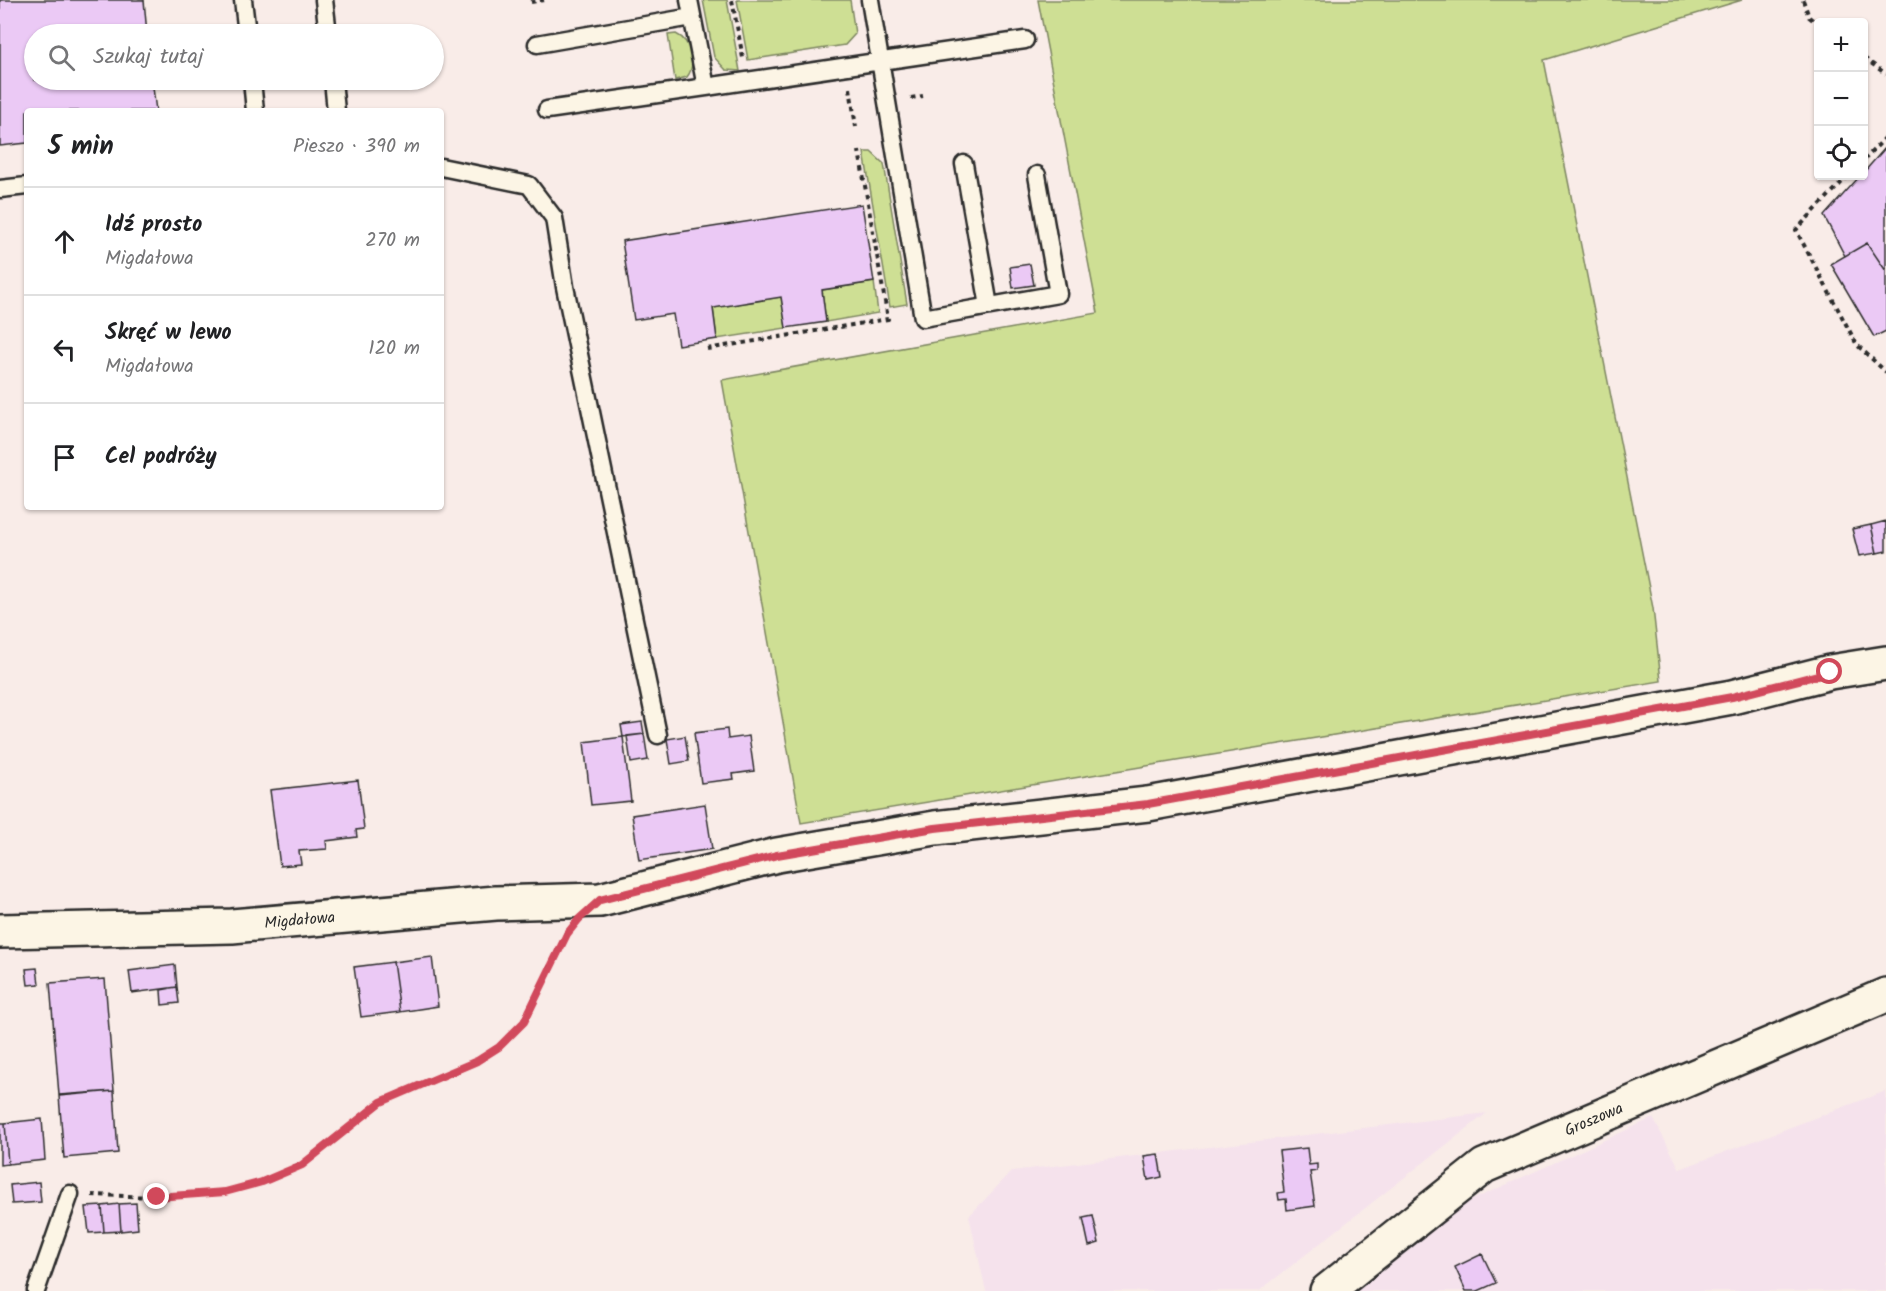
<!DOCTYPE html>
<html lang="pl">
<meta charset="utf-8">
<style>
body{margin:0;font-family:Kalam,sans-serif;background:#f2f2f2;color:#202124}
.controls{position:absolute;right:18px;top:18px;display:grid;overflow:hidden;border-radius:6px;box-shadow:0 2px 4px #0004}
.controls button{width:54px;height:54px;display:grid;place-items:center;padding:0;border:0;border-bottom:2px solid #e0e0e0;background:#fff;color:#202124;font:30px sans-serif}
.stop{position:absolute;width:18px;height:18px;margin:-14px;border:4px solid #d1495b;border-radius:50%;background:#fff}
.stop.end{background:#d1495b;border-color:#fff;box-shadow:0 2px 6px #0008}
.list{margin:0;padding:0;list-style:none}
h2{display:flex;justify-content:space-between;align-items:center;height:78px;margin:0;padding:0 24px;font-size:26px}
h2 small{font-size:20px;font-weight:400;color:#757577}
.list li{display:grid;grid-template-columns:39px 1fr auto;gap:18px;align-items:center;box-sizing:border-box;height:108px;padding:0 24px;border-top:2px solid #e0e0e0}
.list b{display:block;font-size:22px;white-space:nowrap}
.list p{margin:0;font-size:20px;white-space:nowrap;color:#757577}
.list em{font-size:20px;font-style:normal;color:#757577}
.icon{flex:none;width:33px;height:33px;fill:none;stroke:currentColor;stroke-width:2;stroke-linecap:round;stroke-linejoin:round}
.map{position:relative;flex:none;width:1886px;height:1291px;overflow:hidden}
.search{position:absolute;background:#fff;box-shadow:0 2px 4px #0004;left:24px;top:24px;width:420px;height:66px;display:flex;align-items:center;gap:15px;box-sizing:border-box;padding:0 21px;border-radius:33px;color:#757577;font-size:22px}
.panel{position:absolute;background:#fff;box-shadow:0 2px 4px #0004;left:24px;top:108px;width:420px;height:402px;border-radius:6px}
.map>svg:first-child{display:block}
</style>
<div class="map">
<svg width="1886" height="1291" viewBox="0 0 1886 1291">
<rect width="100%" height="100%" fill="#f9ece8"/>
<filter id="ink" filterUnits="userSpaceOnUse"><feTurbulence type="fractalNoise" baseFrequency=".0167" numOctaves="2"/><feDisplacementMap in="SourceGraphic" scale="12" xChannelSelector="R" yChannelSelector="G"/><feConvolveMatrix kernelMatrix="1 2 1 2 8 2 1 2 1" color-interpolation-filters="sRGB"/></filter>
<g filter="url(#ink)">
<path fill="#f5e2ec" d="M1886,1091v200h-533l108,-86 192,-87 27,51z
M1487,1113l-228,178h-273l-17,-75 43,-45z"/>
<path fill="#cedf94" stroke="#7c8560" stroke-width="1.5" d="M703,0h24l13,71 -14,-1 -12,-13z
M737,0h113l5,34 -10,11 -97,15z
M1038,0h704l-198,60 109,548 8,73 -860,142 -79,-443 376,-67z
M676,34c15,7 21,30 11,43l-12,3 -7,-45z
M864,152h7l13,12 23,140 -17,3z
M874,282l4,31 -52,9 -4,-32z
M781,297l5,31 -69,11 -4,-31z"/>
<path fill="#ebc9f5" stroke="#2b2b2b" stroke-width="1.5" d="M0,0h144l3,34h-113v46h118l4,31h-129v32l-27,3z
M1886,147v124l-19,-28 -22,13 -21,-40 36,-40h4v-4z
M862,204l12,78 -52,8 4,32 -40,6 -5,-31 -68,11 4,31 -39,6 -5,-31 -39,6 -12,-79z
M1867,243l19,28v60l-12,6 -43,-73z
M1030,264l4,21 -21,3 -3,-21z
M1886,521v30l-9,2 -6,-28z
M1871,525l6,28 -18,3 -7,-27z
M642,722l2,12 -21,3 -2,-12z
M727,729l1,10 21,-3 5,35 -21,3 1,5 -33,4 -7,-50z
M644,734l4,26 -17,3 -4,-27z
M685,736l4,25 -18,3 -4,-25z
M623,737l8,64 -40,4 -7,-63z
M358,780l6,49 -8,1 1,7 -31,4 1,8 -28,2 2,13 -21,2 -10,-76z
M705,804l7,45 -73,11 -7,-45z
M432,957l6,49 -38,6 -7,-50z
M393,962l7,50 -39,5 -7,-50z
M175,965l2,22 -45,6 -3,-22z
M37,968l2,16 -11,1 -2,-16z
M105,979l9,112 -55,4 -9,-112z
M177,987l2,16 -17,2 -1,-15z
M114,1091l4,62 -54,5 -5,-62z
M42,1119l3,41 -37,4 -3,-41z
M0,1123h5l3,41 -8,1z
M1307,1148l2,17 8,-1v7l-7,1 5,34 -28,4 -1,-11 -7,1 -1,-7 6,-1 -5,-41z
M1158,1154l4,23 -14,3 -4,-24z
M39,1182l2,20 -29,2 -2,-19z
M136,1203l2,26 -17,2 -2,-27z
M119,1204l2,27 -17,1 -2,-26z
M102,1206l2,26 -15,1 -3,-26z
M1093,1216l6,27 -10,3 -6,-28z
M1482,1254l14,29 -18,8h-12l-11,-24z"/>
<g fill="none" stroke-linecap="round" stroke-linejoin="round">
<g stroke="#2b2b2b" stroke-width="21">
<path id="lane" d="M243,0l4,34
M324,0l4,34
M689,0l17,87 319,-47
M870,0l53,318 135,-24 -21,-119
M537,44l155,-27
M252,80l3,31
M333,80l3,31
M547,110l159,-23
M964,164l25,142
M441,167l88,18 25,33 11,69 93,448
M0,189l27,-3
M36,1291l34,-97"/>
</g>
<g stroke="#2b2b2b" stroke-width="38">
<g id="street">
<path id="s1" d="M0,931l232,-5 264,-23 104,-3 177,-45 158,-27 213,-24 584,-107 98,-25 56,-9"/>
<path id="s2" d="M1327,1291l157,-125 402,-171"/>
</g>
</g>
<path stroke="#2b2b2b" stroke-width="4" stroke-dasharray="4.5 4.5" stroke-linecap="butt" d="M732,0l11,58
M1803,0l6,17 9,7
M531,2l13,-2
M1864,58l22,16
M850,88l6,39
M911,98l12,-2
M1864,160l22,-23
M1848,176l-52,54 61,115 29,27
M707,349l181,-30 -29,-168
M92,1195l65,2 68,-5 37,-10 40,-17 79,-63 96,-41 22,-14 25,-25 43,-89"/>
<use href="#lane" stroke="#fcf5e5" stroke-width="16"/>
<use href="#street" stroke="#fcf5e5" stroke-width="33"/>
</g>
</g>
<g fill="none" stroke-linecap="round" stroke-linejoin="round" filter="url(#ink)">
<path stroke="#d1495b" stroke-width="8" d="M157,1197l68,-5 37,-10 40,-17 79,-63 96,-41 22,-14 25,-25 43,-88 12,-15 21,-19 177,-45 158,-27 213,-24 584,-107 98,-25"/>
</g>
<g text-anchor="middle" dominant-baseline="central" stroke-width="5" stroke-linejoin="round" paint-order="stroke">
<g font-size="16" fill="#2b2b2b" stroke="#fcf5e5">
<text stroke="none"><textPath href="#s1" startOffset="300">Migdałowa</textPath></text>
<text stroke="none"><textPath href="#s2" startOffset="320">Groszowa</textPath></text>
</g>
</g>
</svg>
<div class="controls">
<button>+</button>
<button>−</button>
<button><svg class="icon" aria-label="locate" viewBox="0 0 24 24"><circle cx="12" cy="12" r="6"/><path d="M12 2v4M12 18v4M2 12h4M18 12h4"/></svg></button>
</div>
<div class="stop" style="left:1830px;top:672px"></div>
<div class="stop end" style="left:157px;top:1197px"></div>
<div class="search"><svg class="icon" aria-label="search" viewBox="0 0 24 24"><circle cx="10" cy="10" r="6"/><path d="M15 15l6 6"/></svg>Szukaj tutaj</div>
<section class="panel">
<h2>5 min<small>Pieszo · 390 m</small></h2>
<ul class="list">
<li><svg class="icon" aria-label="ahead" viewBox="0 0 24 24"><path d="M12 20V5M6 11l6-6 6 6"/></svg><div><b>Idź prosto</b><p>Migdałowa</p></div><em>270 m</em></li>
<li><svg class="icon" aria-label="left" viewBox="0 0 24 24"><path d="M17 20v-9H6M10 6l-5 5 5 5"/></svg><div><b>Skręć w lewo</b><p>Migdałowa</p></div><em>120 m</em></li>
<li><svg class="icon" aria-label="arrive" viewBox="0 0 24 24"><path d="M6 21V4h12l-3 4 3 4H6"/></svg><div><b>Cel podróży</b></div></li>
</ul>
</section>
</div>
